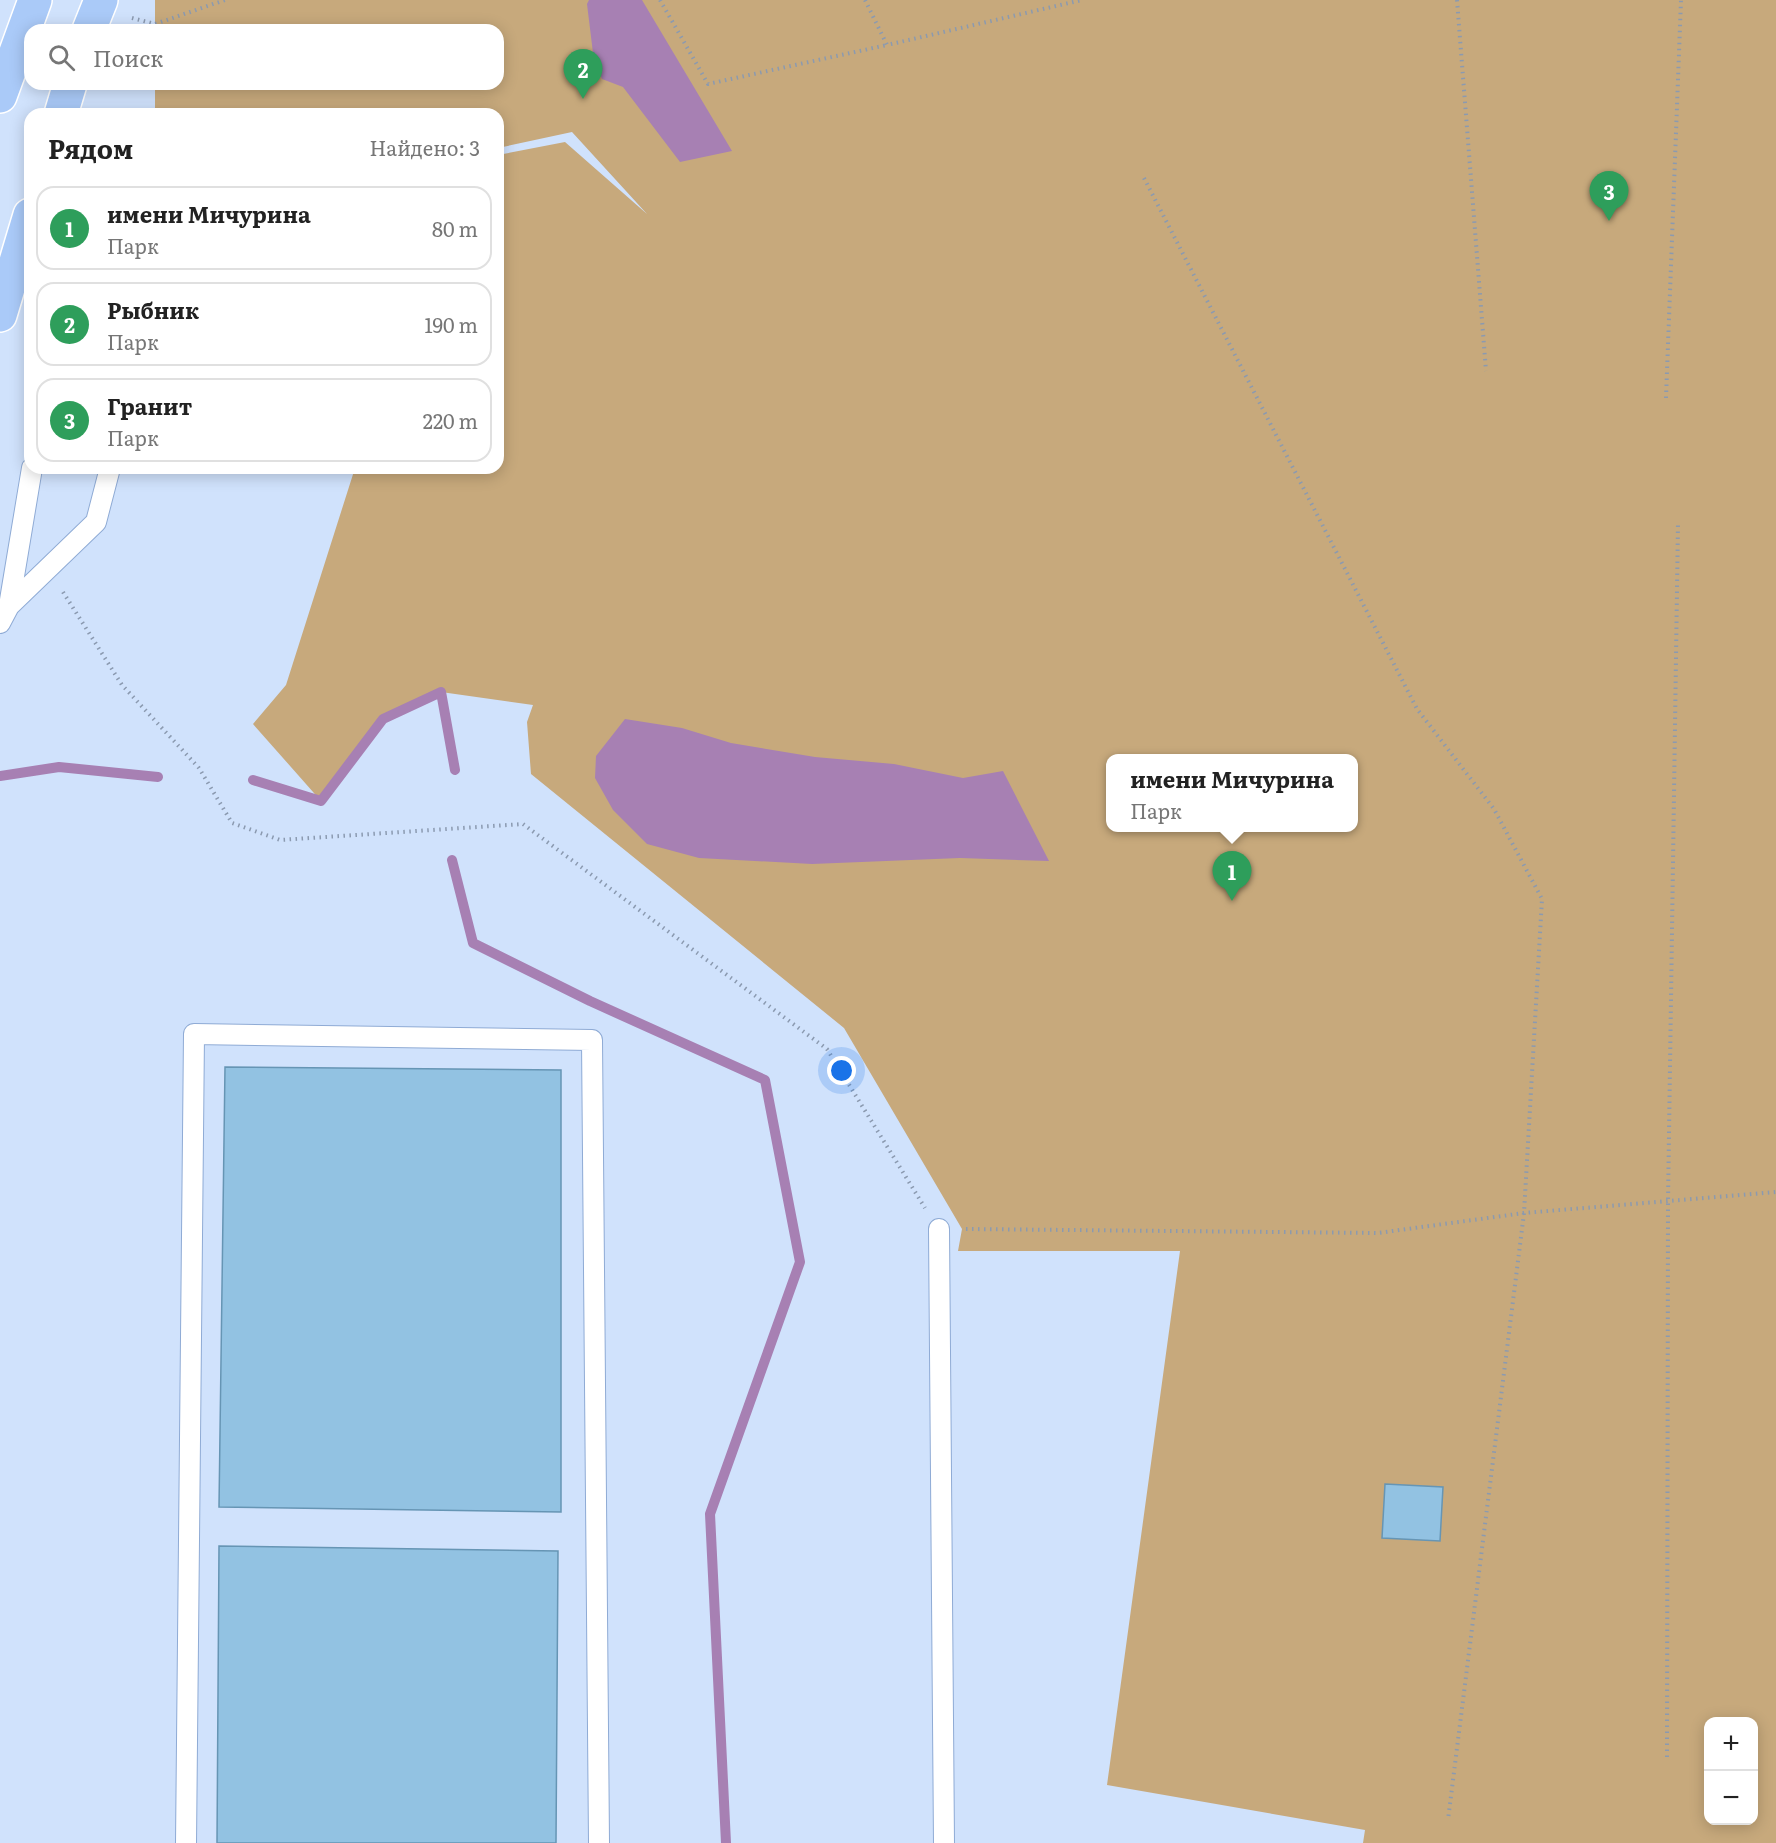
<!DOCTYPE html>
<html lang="ru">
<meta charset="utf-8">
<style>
body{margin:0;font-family:Literata,serif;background:#f6f6f6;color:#222}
.controls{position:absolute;right:18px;bottom:18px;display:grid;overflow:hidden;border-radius:12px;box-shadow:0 3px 15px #0003}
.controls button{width:54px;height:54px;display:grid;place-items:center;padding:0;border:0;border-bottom:2px solid #e0e0e0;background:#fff;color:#222;font:30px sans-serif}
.you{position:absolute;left:842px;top:1071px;width:21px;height:21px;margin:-15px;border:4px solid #fff;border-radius:50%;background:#1a73e8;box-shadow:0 0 0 9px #1a73e833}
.badge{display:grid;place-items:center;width:39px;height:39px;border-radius:50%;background:#0f766e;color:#fff;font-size:20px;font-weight:700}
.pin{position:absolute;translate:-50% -50px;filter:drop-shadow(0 2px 3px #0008)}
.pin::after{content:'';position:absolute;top:32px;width:21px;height:18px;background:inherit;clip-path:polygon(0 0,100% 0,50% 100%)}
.popup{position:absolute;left:1106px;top:754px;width:252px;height:78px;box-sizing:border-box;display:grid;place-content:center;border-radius:12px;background:#fff;filter:drop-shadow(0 2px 4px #0005);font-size:20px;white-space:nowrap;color:#767676}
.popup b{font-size:22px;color:#222}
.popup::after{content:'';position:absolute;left:50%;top:100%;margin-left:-12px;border:12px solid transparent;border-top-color:#fff}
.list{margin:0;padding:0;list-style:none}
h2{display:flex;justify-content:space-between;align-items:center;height:78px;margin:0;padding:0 24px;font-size:26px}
h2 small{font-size:20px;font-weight:400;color:#767676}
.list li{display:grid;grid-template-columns:39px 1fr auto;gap:18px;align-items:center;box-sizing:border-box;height:84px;margin:0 12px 12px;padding:0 12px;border:2px solid #e0e0e0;border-radius:18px}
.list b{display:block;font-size:22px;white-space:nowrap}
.list p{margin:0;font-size:20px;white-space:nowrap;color:#767676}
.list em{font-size:20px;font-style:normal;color:#767676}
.icon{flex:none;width:33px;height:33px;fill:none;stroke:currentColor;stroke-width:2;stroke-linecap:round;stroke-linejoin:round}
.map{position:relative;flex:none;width:1776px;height:1843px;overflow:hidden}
.search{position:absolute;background:#fff;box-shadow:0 3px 15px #0003;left:24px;top:24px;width:480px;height:66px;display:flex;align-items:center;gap:15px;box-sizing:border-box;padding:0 21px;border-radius:18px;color:#767676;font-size:22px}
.panel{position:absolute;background:#fff;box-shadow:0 3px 15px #0003;left:24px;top:108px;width:480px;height:366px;border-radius:18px}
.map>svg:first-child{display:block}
</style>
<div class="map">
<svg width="1776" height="1843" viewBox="0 0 1776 1843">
<rect width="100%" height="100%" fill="#d0e2fc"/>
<path fill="#c7a97c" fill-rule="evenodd" d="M155,0h1621v1843h-413l2,-13 -258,-45 73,-534h-222l4,-22 -118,-201 -313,-254 -4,-52 6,-17 -92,-13 -58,27 -62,82 -68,-77 33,-39 69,-217h143v-313l67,-13 82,72 -75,-82 -74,16v-34h-343v-30h343v-54h-343zM1110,758h244v70h-244zM1708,1722h46v98h-46z"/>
<path fill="#a780b3" d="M589,0h53l90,151 -52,11 -57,-75 -21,-8 -9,-26 -6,-49z
M625,719l57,9 49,15 84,14 79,7 69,14 40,-7 46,90 -89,-3 -148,6 -113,-6 -52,-14 -34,-34 -18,-32 1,-22z"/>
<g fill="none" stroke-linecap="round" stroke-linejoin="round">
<path stroke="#a780b3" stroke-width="10" d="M0,776l59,-9 99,10
M253,780l68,21 62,-82 58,-27 14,78
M452,860l21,83 117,58 175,79 35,182 -90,252 16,329"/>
</g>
<path fill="#92c2e2" stroke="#6695b4" stroke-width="1.5" d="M225,1067l336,3v442l-342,-5z
M1385,1484l58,3 -3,54 -58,-3z
M219,1546l339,5 -2,292h-339z"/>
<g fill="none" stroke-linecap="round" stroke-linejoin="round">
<g stroke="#8fabd5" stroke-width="22">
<path id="service" d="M9,606l23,-138
M0,623l9,-17 87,-84 14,-54
M939,1229l5,614
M186,1843l8,-809 398,6 7,803"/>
</g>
<g stroke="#fff" stroke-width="36">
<path id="primary" d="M89,30l12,-30
M0,96l35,-96
M61,114l9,-30
M0,315l30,-100"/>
</g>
<path stroke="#8b9ab0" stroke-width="4" stroke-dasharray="1.5 4.5" stroke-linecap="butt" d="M660,0l48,84 179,-39
M865,0l22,45 195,-45
M1457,0l29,371
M132,18l23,6 70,-24
M1144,178l273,531 77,100 48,90 -18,314 -76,607
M1666,398l15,-398
M63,592l59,93 77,83 33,55 48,17 243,-16 304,225 98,159
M966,1229l412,4 146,-20 252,-21
M1667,1757l1,-554 10,-681"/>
<use href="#service" stroke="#fff" stroke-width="20"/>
<use href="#primary" stroke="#aacaf8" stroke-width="33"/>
</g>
</svg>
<div class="controls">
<button>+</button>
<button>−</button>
</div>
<div class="you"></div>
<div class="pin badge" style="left:1232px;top:901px;background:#2e9e5b">1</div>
<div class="popup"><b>имени Мичурина</b>Парк</div>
<div class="pin badge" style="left:583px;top:99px;background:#2e9e5b">2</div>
<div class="pin badge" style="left:1609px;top:221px;background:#2e9e5b">3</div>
<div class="search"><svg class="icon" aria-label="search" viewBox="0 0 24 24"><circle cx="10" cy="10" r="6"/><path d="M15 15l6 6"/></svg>Поиск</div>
<section class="panel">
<h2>Рядом<small>Найдено: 3</small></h2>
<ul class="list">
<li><span class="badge" style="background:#2e9e5b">1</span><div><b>имени Мичурина</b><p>Парк</p></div><em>80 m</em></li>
<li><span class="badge" style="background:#2e9e5b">2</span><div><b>Рыбник</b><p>Парк</p></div><em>190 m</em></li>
<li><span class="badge" style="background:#2e9e5b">3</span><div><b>Гранит</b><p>Парк</p></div><em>220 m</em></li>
</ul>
</section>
</div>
